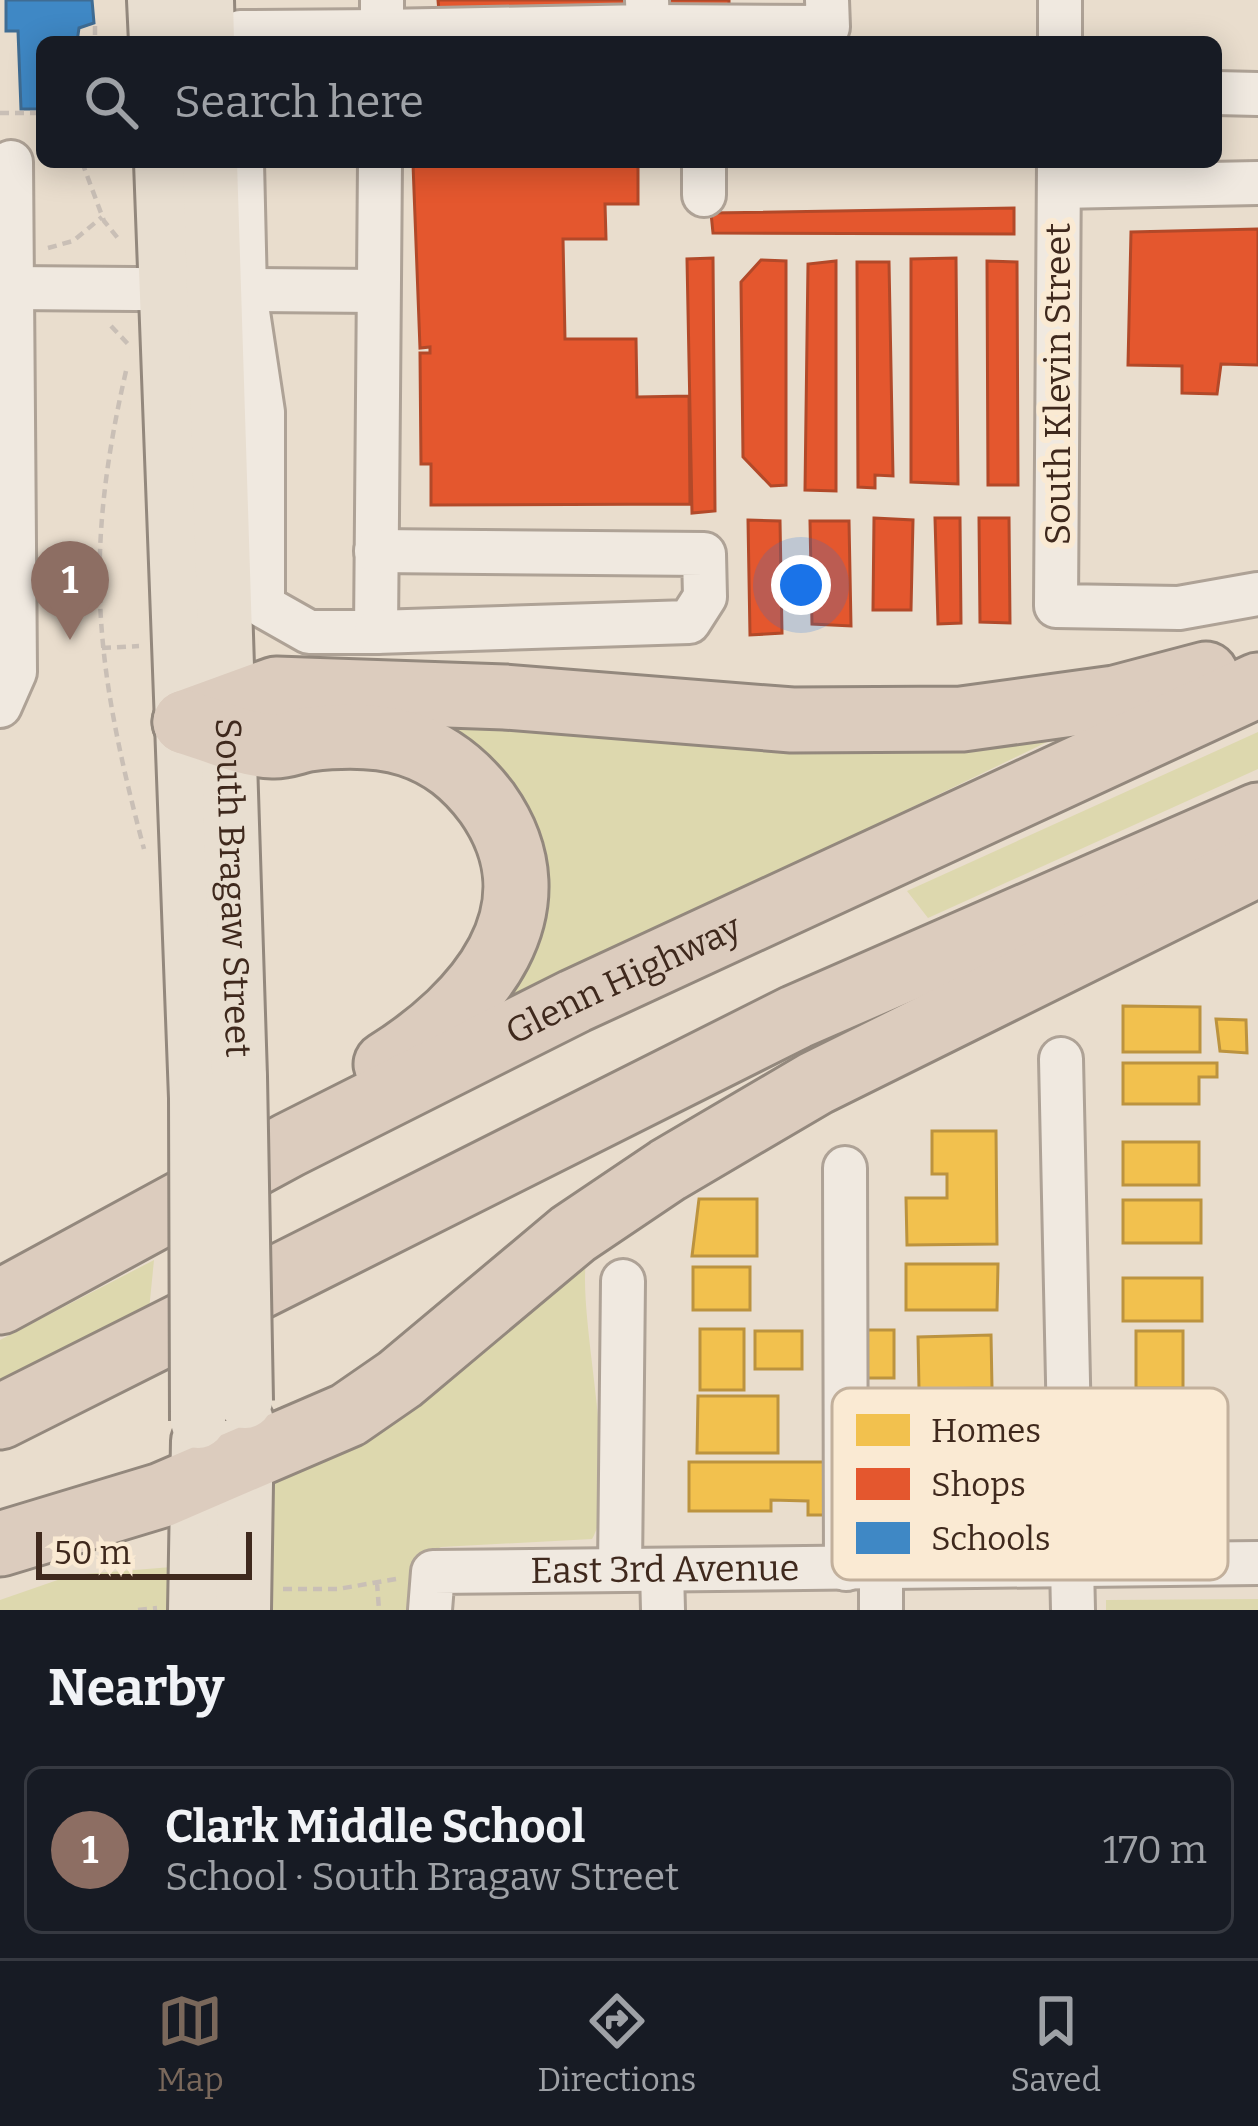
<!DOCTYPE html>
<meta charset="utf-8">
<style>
body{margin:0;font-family:Bitter,serif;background:#242831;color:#f1f3f6}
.scale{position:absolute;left:36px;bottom:30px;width:216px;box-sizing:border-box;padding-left:12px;border:6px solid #3f291d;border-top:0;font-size:33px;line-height:42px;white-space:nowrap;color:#3f291d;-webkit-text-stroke:9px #faead3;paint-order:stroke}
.you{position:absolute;left:801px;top:585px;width:42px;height:42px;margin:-30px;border:9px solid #fff;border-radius:50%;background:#1a73e8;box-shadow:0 0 0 18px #1a73e833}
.badge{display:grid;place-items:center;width:78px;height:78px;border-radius:50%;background:#7a685b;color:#fff;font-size:39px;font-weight:700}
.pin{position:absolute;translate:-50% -99px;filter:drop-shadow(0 3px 6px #0008)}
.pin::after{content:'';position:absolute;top:63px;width:42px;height:36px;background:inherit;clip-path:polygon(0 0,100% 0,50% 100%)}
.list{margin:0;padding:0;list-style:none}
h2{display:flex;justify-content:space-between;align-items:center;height:156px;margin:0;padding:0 48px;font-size:51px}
h2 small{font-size:39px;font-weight:400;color:#9ea1a6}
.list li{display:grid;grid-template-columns:78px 1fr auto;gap:36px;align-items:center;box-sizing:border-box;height:168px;margin:0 24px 24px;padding:0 24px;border:3px solid #363941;border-radius:18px}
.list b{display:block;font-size:45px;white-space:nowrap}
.list p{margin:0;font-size:39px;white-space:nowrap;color:#9ea1a6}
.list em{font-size:39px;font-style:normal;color:#9ea1a6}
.icon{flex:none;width:66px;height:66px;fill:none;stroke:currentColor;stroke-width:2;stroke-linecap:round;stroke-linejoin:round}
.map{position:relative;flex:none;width:1258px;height:1610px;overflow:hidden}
.search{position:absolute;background:#171b24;box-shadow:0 6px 30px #0003;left:36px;right:36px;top:36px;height:132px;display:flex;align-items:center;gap:30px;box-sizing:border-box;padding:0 42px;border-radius:18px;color:#9ea1a6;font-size:45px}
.sheet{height:348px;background:#171b24}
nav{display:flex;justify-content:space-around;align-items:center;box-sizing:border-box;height:168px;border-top:3px solid #363941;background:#171b24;font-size:33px;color:#9ea1a6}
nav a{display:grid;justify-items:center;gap:6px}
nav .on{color:#7a685b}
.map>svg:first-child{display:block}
</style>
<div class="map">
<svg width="1258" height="1610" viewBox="0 0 1258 1610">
<rect width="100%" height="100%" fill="#e9ddcd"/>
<path fill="#ddd8ae" d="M380,718l698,9 -610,295 69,-111z
M1258,732v37l-330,149 -21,-27z
M154,1260l-5,50 -149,80v-50z
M586,1261c-8,61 35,230 6,278l-151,8 -10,5 -14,58h-417v-10l72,-25 188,-15 14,-82z
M1258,1599v11h-152v-10z"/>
<path fill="#f2c14e" stroke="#bc933f" stroke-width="3" d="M1123,1006l77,1v45h-77z
M1216,1019l30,1 1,33 -27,-2z
M1123,1063h94v14h-18v27h-76z
M932,1131h64l1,113 -90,1 -1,-47h41v-24h-15z
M1123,1142h76v43h-76z
M699,1199h58v57h-65z
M1123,1200h78v43h-78z
M906,1264h92l-1,46h-91z
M693,1267h57v43h-57z
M1123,1278h79v43h-79z
M700,1329h44v61h-44z
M857,1330h37v48h-37z
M755,1331h47v38h-47z
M1136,1331h47v57h-47z
M991,1335l1,53 -73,1 -1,-52z
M698,1396h80v57h-81z
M689,1462h138v53h-19v-14l-37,-1v11h-82z"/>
<path fill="#e4572e" stroke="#b24929" stroke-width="3" d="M438,0h187v4l-186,8z
M668,0h61v11h-61z
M638,162v42h-33l1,35h-43l2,100h71l1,58 52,-1 1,108 -259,1v-41h-10l-1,-111h10v-6l-10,1 -7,-184z
M1014,208v26l-301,-1 -2,-20z
M1258,229v136l-37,-1 -4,30 -35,-1v-27l-54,-1 3,-133z
M713,258l2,253 -23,2 -5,-254z
M956,258l2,226 -47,-2v-223z
M761,260l25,1v224l-15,1 -28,-29 -2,-175z
M836,261v230l-31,-1 3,-226z
M987,261l30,1 1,223h-30z
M857,262h32l4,214 -18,-1v13l-17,-1z
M874,518l39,2 -2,90h-38z
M935,518h25l1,105 -23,1z
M979,518h30l1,105 -30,-1z
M748,520l32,1 2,112 -32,2z
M810,521h39l2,105 -39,-2z"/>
<path fill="#3f88c5" stroke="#3f6c93" stroke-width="3" d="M6,0h86l2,23 -15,5 -2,14h-35v67h-21l-3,-78h-12z"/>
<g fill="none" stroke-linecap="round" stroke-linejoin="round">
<g stroke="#aea296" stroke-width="48">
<g id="minor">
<path d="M382,0v31l266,-5 -1,-26"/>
<path d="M648,26l180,1 -1,-27"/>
<path d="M240,42v-10l142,-1v11"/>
<path d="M1060,42v-42"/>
<path d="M1216,93l42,1"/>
<path d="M242,162l3,130 18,120v194l46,26h67l4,-470"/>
<path d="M704,162v33"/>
<path d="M1059,162l-3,444 123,2 79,-14"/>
<path d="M1059,187l199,-4"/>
<path d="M12,288l366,3"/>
<path d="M376,632l313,-10 16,-25 -1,-43 -328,-3"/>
<path d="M0,706l15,-34 -4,-510"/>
<path d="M1061,1059l12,551"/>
<path d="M845,1168l1,401"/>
<path d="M881,1568v42"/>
<path d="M620,1570l3,-289"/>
<path d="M662,1571l1,39"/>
<path id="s1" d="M430,1610l3,-38 825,-9"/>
</g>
</g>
<g stroke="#93887d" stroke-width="60">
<g id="major">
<path d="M155,0l2,42"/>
<path d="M206,0l1,42"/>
<path d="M162,162l35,936"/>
<path id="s2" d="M210,162l29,915"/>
<path d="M196,1610l3,-169"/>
<path d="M243,1610l3,-189"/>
</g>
</g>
<g stroke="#93887d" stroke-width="69">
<g id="highway">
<path d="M185,722l91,-33 229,8 287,23 170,-1 153,-21 91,-24"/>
<path d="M185,722c27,8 59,23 88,24 11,1 24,-5 36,-7 33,-4 66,-5 99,5 34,11 58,31 79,59 76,107 -11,205 -101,261"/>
<path id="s3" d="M0,1302l289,-157 286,-144 683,-316"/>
<path d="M0,1417l796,-400 462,-202"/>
<path d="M0,1544l162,-49 186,-80 52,-36 173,-145 95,-64 148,-87 442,-219"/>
</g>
</g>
<path stroke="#c9bfb6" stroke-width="4.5" stroke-dasharray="9 6" stroke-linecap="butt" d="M95,26v16
M0,113h42
M82,162l22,59 17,21
M48,248l25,-7 29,-24
M111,326l17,18
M126,371c-43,187 -31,294 18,478
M102,648l37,-2
M377,1582l2,28
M283,1589h55l58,-10
M138,1610l19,-2"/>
<use href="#minor" stroke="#f0e9e0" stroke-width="42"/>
<use href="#major" stroke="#e8ded0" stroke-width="54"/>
<use href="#highway" stroke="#dcccbe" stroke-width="63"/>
<g stroke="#93887d" stroke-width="60" stroke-linecap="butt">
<path id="major-bridge" d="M239,1077l6,324
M197,1098l1,323"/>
</g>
<use href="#major-bridge" stroke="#e8ded0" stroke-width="54"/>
</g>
<g text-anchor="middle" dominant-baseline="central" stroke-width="12" stroke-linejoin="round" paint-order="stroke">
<g font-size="36" fill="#3f291d" stroke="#faead3">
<text transform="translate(1058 384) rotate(-90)">South Klevin Street</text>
<text stroke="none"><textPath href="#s2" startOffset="726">South Bragaw Street</textPath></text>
<text stroke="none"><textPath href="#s3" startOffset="702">Glenn Highway</textPath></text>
<text stroke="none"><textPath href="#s1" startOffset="270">East 3rd Avenue</textPath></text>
</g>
</g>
<rect x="832" y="1388" width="396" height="192" rx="18" fill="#faead3" stroke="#c2b09c" stroke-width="3"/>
<rect x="856" y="1414" width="54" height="32" fill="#f2c14e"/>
<rect x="856" y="1468" width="54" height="32" fill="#e4572e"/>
<rect x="856" y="1522" width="54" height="32" fill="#3f88c5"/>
<g font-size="33" fill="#3f291d">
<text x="931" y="1442">Homes</text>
<text x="931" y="1496">Shops</text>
<text x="931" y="1550">Schools</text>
</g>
</svg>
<div class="scale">50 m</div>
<div class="you"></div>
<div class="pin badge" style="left:70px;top:640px;background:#8d6e63">1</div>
<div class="search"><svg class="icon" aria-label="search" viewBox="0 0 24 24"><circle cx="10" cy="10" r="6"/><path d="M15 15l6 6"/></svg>Search here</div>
</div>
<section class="sheet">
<h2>Nearby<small></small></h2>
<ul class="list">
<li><span class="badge" style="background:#8d6e63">1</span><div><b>Clark Middle School</b><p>School · South Bragaw Street</p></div><em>170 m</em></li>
</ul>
</section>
<nav>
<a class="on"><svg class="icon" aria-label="map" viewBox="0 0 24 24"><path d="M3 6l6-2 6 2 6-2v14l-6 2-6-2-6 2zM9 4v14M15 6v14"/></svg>Map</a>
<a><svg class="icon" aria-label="directions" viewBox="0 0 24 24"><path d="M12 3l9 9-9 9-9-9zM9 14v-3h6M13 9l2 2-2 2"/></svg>Directions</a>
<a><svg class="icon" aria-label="saved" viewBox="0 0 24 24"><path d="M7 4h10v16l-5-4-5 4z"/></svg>Saved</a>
</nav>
